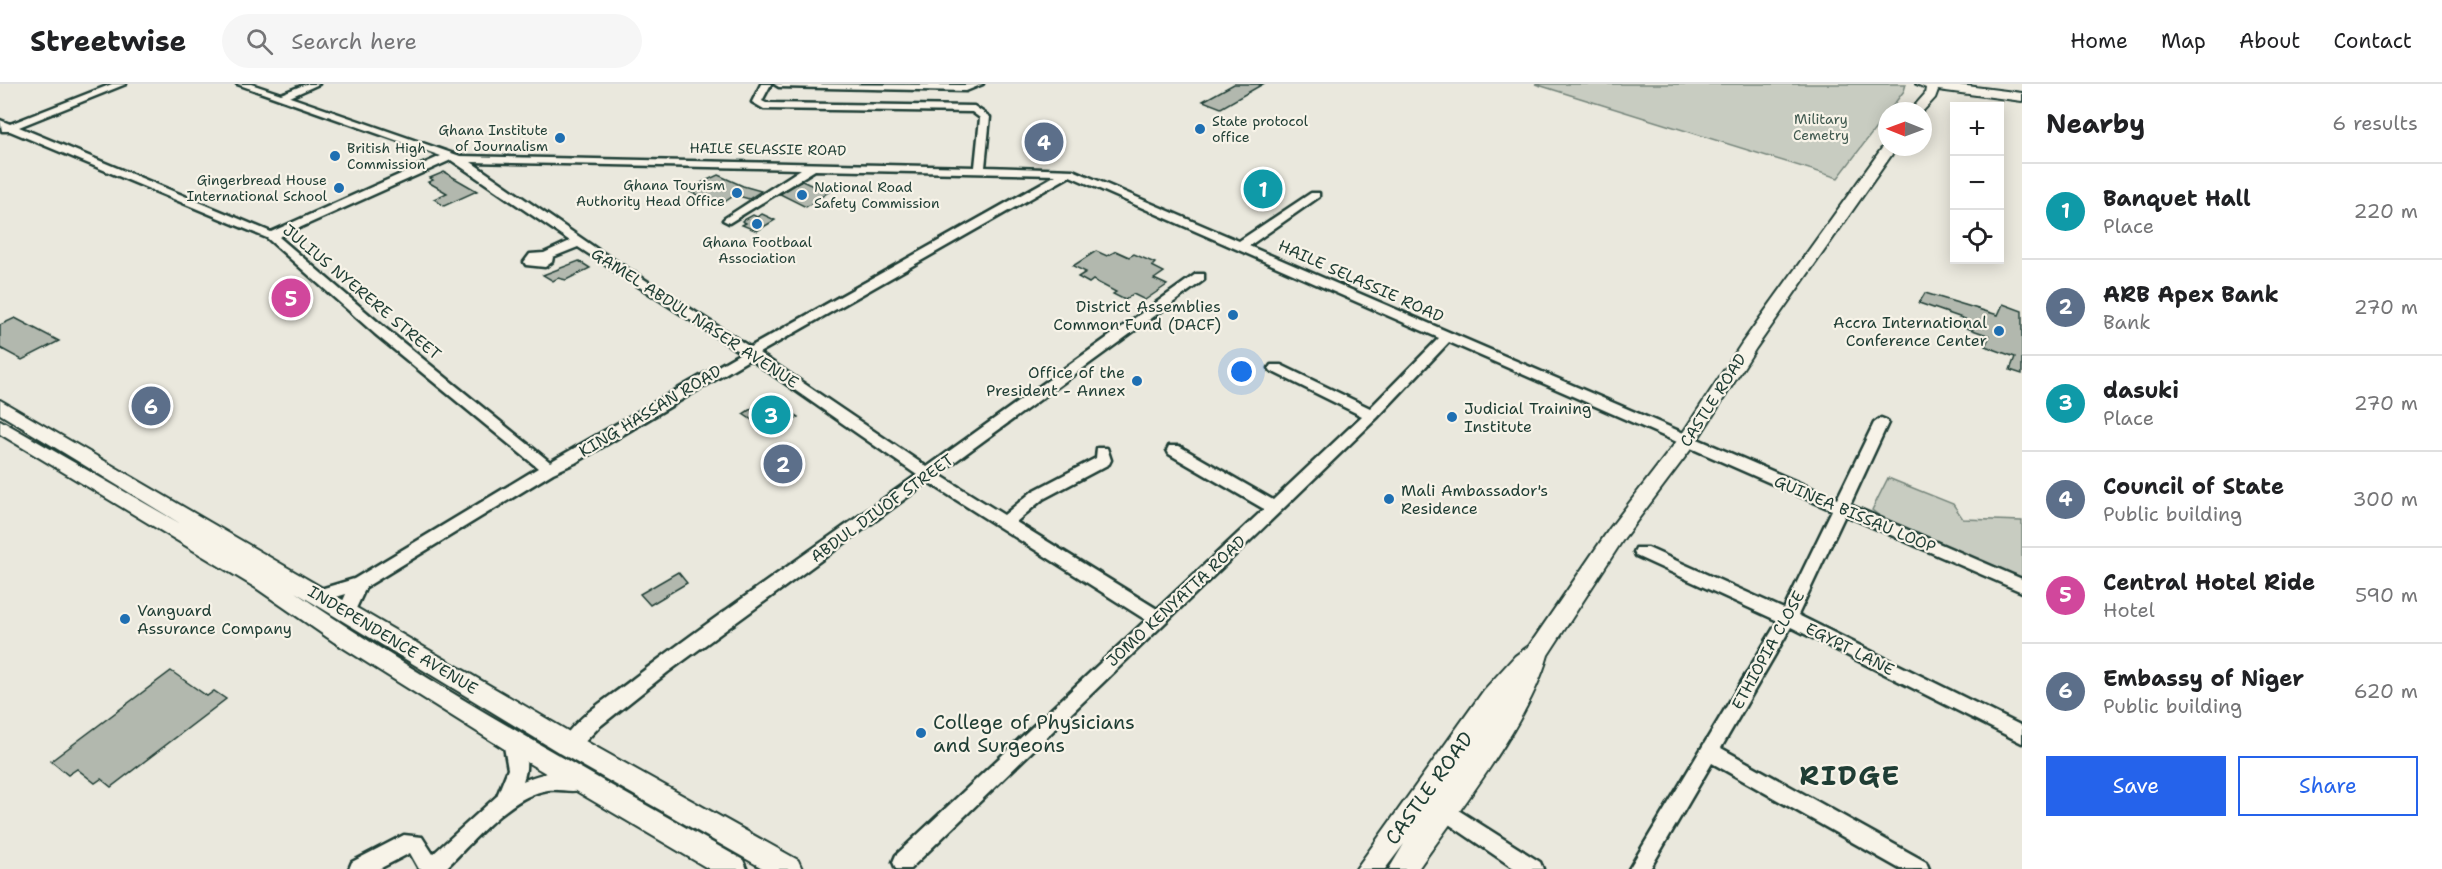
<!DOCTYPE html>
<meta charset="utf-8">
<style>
body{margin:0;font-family:"Shantell Sans",sans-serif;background:#f6f6f6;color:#202124}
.controls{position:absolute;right:18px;top:18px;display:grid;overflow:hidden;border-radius:0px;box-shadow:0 3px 15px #0003}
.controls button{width:54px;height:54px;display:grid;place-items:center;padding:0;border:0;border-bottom:2px solid #e0e0e0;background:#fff;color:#202124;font:30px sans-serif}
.compass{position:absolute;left:1878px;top:18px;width:54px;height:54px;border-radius:50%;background:#fff;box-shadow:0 3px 15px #0003;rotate:271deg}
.you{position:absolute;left:1242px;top:288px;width:21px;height:21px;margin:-15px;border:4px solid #fff;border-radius:50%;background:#1a73e8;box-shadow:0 0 0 9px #1a73e833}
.badge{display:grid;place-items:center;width:39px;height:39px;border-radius:50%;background:#2563eb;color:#fff;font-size:20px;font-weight:700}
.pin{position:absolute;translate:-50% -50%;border:3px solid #fff;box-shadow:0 2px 6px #0006}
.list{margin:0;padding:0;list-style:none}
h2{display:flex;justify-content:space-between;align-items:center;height:78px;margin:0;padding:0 24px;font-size:26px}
h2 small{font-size:20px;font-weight:400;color:#757577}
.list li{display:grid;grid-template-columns:39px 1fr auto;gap:18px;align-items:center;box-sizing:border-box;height:96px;padding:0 24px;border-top:2px solid #e0e0e0}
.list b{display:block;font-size:22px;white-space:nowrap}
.list p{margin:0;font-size:20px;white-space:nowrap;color:#757577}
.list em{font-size:20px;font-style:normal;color:#757577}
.actions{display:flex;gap:12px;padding:18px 24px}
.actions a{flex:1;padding:14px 0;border:2px solid #2563eb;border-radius:0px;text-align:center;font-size:21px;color:#2563eb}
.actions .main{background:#2563eb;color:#fff}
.icon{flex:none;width:33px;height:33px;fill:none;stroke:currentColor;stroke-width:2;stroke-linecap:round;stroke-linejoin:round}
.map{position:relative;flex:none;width:2022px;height:785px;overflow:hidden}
header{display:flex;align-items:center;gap:36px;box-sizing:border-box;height:84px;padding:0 30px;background:#fff;border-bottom:2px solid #e0e0e0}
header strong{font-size:28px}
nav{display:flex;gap:33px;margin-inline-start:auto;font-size:21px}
.search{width:420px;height:54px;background:#f6f6f6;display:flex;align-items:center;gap:15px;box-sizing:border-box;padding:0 21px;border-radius:33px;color:#757577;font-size:22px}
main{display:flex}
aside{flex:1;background:#fff}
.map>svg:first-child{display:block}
</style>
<header>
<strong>Streetwise</strong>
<div class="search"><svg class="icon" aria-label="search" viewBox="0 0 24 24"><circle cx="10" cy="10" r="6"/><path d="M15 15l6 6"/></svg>Search here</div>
<nav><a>Home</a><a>Map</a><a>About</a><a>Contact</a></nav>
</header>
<main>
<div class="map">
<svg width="2022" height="785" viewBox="0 0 2022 785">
<rect width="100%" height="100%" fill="#eae8dd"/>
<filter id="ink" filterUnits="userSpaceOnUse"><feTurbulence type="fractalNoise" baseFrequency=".0167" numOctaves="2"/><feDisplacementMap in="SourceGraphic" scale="12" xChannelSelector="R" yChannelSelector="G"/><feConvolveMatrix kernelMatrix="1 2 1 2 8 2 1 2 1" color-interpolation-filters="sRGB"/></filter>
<g filter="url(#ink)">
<path fill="#c8ccc1" stroke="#74847a" stroke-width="1.5" d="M1535,0h371l-2,7 -66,87z
M1888,394l65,26 10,15 59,2v58l-134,-56 -16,-13z"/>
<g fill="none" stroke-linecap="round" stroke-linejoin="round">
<path stroke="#6a7c72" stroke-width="3" d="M990,128l43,-25
M864,199l30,-17"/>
<path stroke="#6a7c72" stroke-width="4" d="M822,222l45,-25"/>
</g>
<path fill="#b2b8ae" stroke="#1f3d34" stroke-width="1.5" d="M1234,0h29l-42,24 -18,-7z
M444,88l33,19 -33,15 -10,-7 13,-6 -19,-11 5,-2 -3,-2z
M718,91l25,11 18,5 -12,8 -14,-4 -15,10 -30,-13 8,-5 -4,-1z
M802,97l11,5 4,-2 13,7 -24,16 -26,-13z
M762,130l13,6 -18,11 -15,-6 4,-2 -4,-2 11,-6 4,2z
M1096,167l11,5 9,-5 13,6 5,-3 21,9 -3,3 12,6 -10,7 13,6 -22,15 -12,-6 -8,6 -12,-6 3,-2 -23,-12 -4,3 -11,-6 8,-5 -13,-6z
M579,177l11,7 -24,12 -8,-2 -5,3 -10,-6z
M1925,209l73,22 5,-11 19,7v63l-12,-4 5,-13 -30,-11 5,-10 -29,-10 4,-7 -46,-16z
M15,234l44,23 -37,19 -22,-12v-23z
M768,314l30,19 -25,17 -30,-20z
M678,488l9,11 -37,22 -10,-11z
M171,587l36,25 7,-5 12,8 -115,88 -10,-8 -6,4 -18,-14 -9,6 -17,-14z"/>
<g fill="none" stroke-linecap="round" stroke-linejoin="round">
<g stroke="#1f3d34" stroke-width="5">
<path id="minor" d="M112,0h14l-107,43 252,105 170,-76 -204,-72h14l30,10 25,-10h13l-29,13 170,59 515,11 5,-49 -8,-6 -208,-3 -12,-7 9,-18h10l-9,17 4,2 208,3 16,11 -5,50 88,3 166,71 72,-48h8v4l-70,49 588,253 37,-76 7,-5 5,2 2,3 -38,82 172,74v13l-177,-77 -47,100 224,111v17l-231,-116 -70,121 205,114 3,7h-29l-188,-106 -62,106h-21l149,-248 -142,-65 -2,-4 2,-4h12l136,61 48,-99 -383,-168 -72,76 -467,451h-14l-3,-7 3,-7 250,-235 -218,-138 -260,190 -69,55 -23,24 -7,2 -7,-2 -2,-6c12,-26 52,-49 74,-67 92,-70 189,-136 283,-203l-167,-116 -175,104 -22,10 -187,114 -14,30 -6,2 -6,-2 -2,-5 8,-18 -26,8 -6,-1 -2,-5 2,-5 40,-12 184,-111 -163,-134 -108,-96 -257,-107h-8l-2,-11 10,4zM451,76l119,81 -26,12 -14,1 -6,8 2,3 19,2 7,-5 1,-5 25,-10 163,106 -191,109 -165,-134 -106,-91zM471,78l330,7 -76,49 -2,2 6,3 86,-53 241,5 -306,172 -153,-98zM1070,92l369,162 -69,70 -89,-43h-10l-2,3 2,3 91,45 -89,84 -94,-54h-10l-2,4 2,4 95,55 -107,100 -141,-87 27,-23 66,-35 2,-4 -4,-12h-10l-1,10 -63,33 -29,24 -66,-41 266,-194v-6h-8l-269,193 -168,-114z
M774,0l191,1 18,-1 -17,7 -187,-4z
M512,649l7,2c7,15 10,31 4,46 21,-9 39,-12 61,-4l3,6 -3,6c-13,5 -27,-2 -41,2 -36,8 -72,53 -98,78h-26l-9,-16 -31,16h-30l3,-7 52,-27 18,2 11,17 64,-58 11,-27 -5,-28 2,-6z
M1444,717l96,61 3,7h-28l-78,-53 -3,-6 3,-6z"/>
</g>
<g stroke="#1f3d34" stroke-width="4">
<path id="major" d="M1916,0h35l71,9v8l-84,-11 -3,8 -12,13h-13l15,-17 1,-6z
M1885,60l2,3h10l-141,201 -62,97 -70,93 -76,117c-19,68 -89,155 -130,214h-29l15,-25 -19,25h-29l128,-179 31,-34 14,-10 81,-118 70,-91 62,-94z
M0,316l578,337 220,123 4,9h-38l-204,-116 -265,-161c144,99 297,182 448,268l4,9h-38l-206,-121 -169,-106 -78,-54 -256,-154v-14l181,104 -181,-110z"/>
</g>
<use href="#minor" fill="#f7f3e8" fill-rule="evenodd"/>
<use href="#major" fill="#f7f3e8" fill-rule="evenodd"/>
</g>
</g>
<g fill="#1f6fb2" stroke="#f7f3e8" stroke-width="2">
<circle cx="1200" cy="45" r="6"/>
<circle cx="560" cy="54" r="6"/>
<circle cx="335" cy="72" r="6"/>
<circle cx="339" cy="104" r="6"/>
<circle cx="737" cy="109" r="6"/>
<circle cx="802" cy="111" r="6"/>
<circle cx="757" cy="140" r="6"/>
<circle cx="1233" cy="231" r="6"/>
<circle cx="1999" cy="247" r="6"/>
<circle cx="1137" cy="297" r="6"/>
<circle cx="1452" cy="333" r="6"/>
<circle cx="1389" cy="415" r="6"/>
<circle cx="125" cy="535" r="6"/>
<circle cx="921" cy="649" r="6"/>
</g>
<g text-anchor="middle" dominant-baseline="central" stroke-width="4.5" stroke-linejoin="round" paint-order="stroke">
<g font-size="14" fill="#415a50" stroke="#f7f3e8">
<text x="1821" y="35">Military<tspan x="1821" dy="16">Cemetry</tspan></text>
</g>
<g font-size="14" fill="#1f3d34" stroke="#f7f3e8" text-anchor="start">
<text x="1212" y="37">State protocol<tspan x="1212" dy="16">office</tspan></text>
<text x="548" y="46" text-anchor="end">Ghana Institute<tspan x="548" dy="16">of Journalism</tspan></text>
<text x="347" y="64">British High<tspan x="347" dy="16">Commission</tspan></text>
<text x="327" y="96" text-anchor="end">Gingerbread House<tspan x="327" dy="16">International School</tspan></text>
<text x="725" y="101" text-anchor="end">Ghana Tourism<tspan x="725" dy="16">Authority Head Office</tspan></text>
<text x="814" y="103">National Road<tspan x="814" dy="16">Safety Commission</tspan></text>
<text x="757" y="158" text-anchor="middle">Ghana Footbaal<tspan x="757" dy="16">Association</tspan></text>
</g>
<g font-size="14" fill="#1f3d34" stroke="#f7f3e8">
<text transform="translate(768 65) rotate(1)">HAILE SELASSIE ROAD</text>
</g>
<g font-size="16" fill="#1f3d34" stroke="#f7f3e8">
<text transform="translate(1361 197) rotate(24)">HAILE SELASSIE ROAD</text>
<text transform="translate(362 208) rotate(40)">JULIUS NYERERE STREET</text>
<text transform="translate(695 234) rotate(33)">GAMEL ABDUL NASER AVENUE</text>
<text transform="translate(1713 316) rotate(-57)">CASTLE ROAD</text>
<text transform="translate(650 327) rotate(-31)">KING HASSAN ROAD</text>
<text transform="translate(882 424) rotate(-36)">ABDUL DIUOF STREET</text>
<text transform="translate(1855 430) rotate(23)">GUINEA BISSAU LOOP</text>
<text transform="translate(1176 517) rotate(-43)">JOMO KENYATTA ROAD</text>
<text transform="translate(393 556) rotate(31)">INDEPENDENCE AVENUE</text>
<text transform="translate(1850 565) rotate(27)">EGYPT LANE</text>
<text transform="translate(1768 566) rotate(-61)">ETHIOPIA CLOSE</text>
</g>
<g font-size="16" fill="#1f3d34" stroke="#f7f3e8" text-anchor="end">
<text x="1221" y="222">District Assemblies<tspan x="1221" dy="18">Common Fund (DACF)</tspan></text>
<text x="1987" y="238">Accra International<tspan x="1987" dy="18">Conference Center</tspan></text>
<text x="1125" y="288">Office of the<tspan x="1125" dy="18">President - Annex</tspan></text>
<text x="1464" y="324" text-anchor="start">Judicial Training<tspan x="1464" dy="18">Institute</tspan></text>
<text x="1401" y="406" text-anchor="start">Mali Ambassador's<tspan x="1401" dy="18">Residence</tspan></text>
<text x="137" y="526" text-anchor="start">Vanguard<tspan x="137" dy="18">Assurance Company</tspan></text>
</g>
<g font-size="20" fill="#1f3d34" stroke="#f7f3e8" text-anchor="start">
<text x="933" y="638">College of Physicians<tspan x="933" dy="23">and Surgeons</tspan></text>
</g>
<g font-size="20" fill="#1f3d34" stroke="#f7f3e8">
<text transform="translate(1429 704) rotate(-54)">CASTLE ROAD</text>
</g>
<g font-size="27" font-weight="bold" letter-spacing="1.5" fill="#1f3d34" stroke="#f7f3e8">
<text x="1850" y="691">RIDGE</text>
</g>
</g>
</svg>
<div class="controls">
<button>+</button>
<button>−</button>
<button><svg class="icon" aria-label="locate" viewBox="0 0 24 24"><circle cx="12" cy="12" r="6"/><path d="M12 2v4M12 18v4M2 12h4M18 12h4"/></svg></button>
</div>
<svg class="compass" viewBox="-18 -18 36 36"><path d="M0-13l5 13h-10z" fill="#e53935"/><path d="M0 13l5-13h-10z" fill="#757577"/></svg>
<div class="you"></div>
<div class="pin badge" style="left:1263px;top:105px;background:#0f9aa8">1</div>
<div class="pin badge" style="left:783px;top:380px;background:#5c6f8a">2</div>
<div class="pin badge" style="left:771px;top:331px;background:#0f9aa8">3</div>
<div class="pin badge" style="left:1044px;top:58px;background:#5c6f8a">4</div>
<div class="pin badge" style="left:291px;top:214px;background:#d1479c">5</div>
<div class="pin badge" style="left:151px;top:322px;background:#5c6f8a">6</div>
</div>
<aside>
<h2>Nearby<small>6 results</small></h2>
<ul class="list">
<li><span class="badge" style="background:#0f9aa8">1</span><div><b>Banquet Hall</b><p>Place</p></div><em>220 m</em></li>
<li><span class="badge" style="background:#5c6f8a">2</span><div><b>ARB Apex Bank</b><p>Bank</p></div><em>270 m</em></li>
<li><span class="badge" style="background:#0f9aa8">3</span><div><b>dasuki</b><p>Place</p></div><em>270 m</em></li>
<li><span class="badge" style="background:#5c6f8a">4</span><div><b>Council of State</b><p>Public building</p></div><em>300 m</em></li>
<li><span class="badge" style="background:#d1479c">5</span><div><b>Central Hotel Ride</b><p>Hotel</p></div><em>590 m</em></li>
<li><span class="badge" style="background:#5c6f8a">6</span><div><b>Embassy of Niger</b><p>Public building</p></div><em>620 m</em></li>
</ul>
<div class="actions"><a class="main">Save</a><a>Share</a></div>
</aside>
</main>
